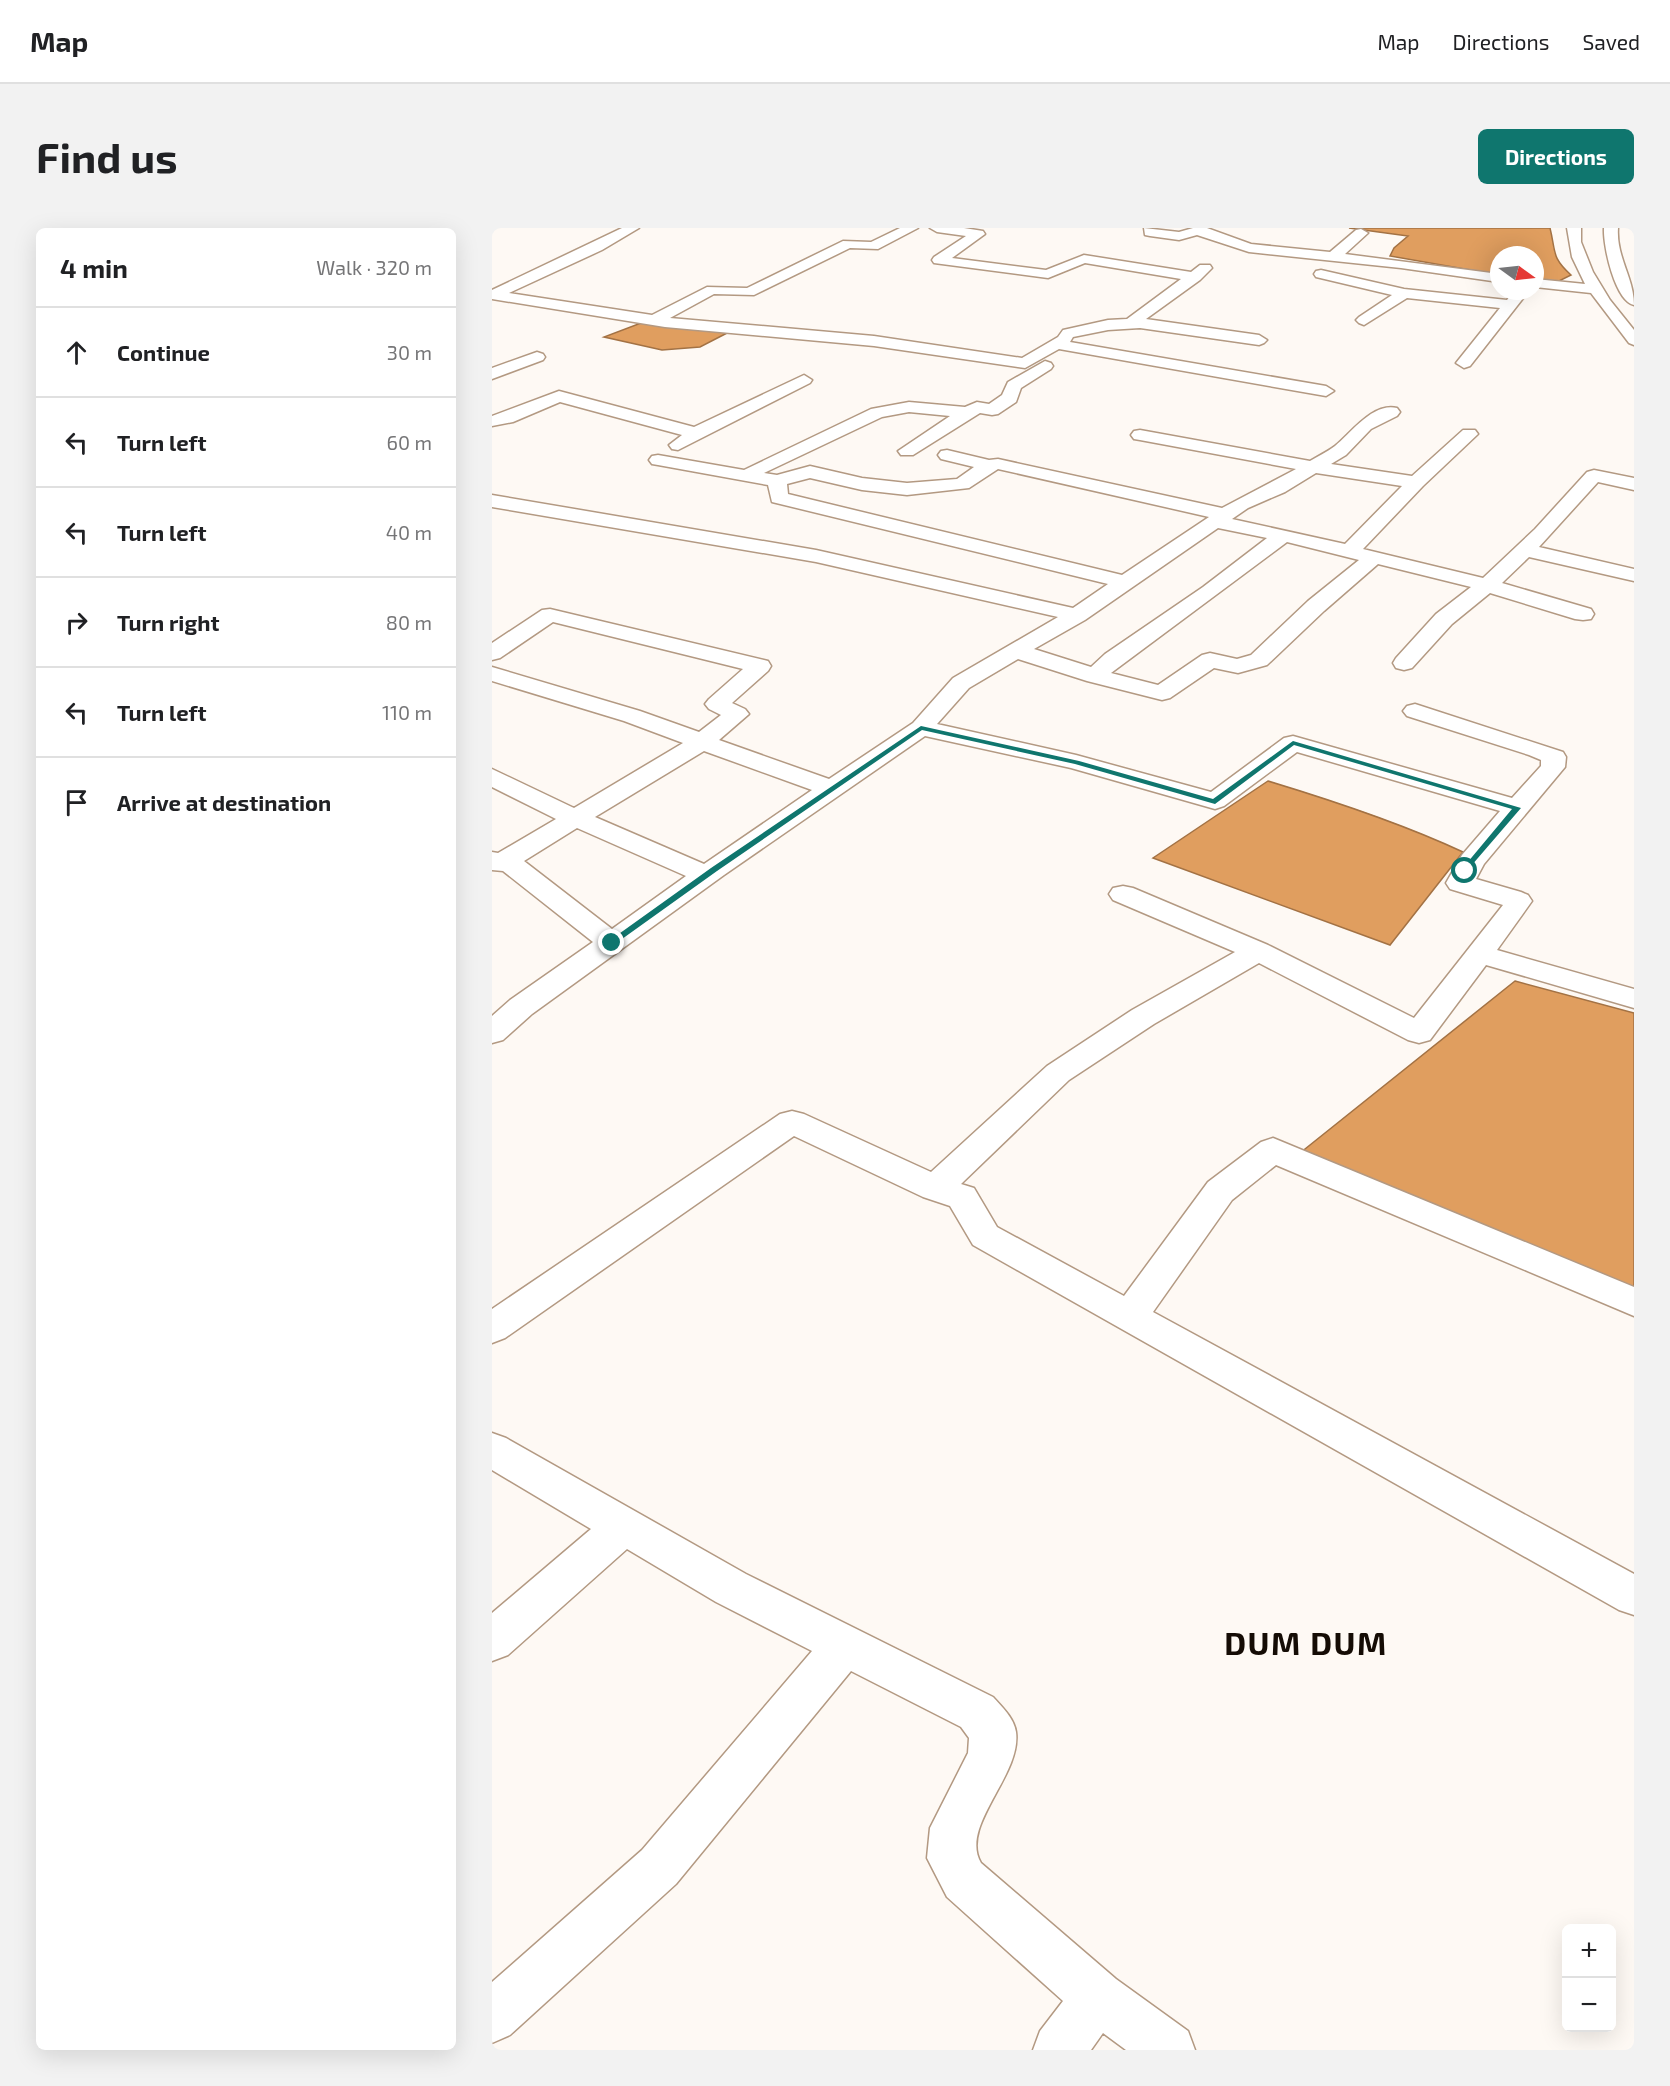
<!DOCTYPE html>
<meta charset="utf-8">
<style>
body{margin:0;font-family:"Exo 2",sans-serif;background:#f2f2f2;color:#202124}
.controls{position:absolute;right:18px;bottom:18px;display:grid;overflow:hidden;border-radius:9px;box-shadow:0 6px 24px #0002}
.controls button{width:54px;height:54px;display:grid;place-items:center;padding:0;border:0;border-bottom:2px solid #e0e0e0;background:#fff;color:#202124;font:30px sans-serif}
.compass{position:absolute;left:998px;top:18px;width:54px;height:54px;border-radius:50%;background:#fff;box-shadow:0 6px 24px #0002;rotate:105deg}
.stop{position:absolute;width:18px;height:18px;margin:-14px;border:4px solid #0f766e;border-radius:50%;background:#fff}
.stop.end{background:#0f766e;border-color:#fff;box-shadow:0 2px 6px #0008}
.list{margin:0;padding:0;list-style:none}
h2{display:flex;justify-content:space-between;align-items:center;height:78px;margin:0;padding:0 24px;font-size:26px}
h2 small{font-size:20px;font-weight:400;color:#757577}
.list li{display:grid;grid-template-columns:39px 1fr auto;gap:18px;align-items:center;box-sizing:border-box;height:90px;padding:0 24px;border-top:2px solid #e0e0e0}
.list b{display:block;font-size:22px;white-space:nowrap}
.list em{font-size:20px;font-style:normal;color:#757577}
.icon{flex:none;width:33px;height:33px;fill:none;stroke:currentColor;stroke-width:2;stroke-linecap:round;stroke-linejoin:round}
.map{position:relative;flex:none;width:1142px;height:1822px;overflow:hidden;border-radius:9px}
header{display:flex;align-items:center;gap:36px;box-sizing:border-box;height:84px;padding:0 30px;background:#fff;border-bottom:2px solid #e0e0e0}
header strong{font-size:28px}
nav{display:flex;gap:33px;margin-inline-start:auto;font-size:21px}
.intro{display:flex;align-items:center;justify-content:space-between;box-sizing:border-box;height:144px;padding:0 36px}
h1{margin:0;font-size:42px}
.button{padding:15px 27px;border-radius:9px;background:#0f766e;color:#fff;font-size:21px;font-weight:700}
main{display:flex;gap:36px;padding:0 36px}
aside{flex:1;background:#fff;border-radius:9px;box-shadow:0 6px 24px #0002}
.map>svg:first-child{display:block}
</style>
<header>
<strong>Map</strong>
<nav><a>Map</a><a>Directions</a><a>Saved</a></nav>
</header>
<div class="intro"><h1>Find us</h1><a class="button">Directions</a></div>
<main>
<aside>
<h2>4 min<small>Walk · 320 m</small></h2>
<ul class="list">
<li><svg class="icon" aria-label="ahead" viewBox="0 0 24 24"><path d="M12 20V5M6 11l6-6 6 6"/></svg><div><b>Continue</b></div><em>30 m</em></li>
<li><svg class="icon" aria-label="left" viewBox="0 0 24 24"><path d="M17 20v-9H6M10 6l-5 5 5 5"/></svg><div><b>Turn left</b></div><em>60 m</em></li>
<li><svg class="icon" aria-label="left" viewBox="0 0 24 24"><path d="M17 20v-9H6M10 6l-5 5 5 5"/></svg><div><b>Turn left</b></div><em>40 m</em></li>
<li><svg class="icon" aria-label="right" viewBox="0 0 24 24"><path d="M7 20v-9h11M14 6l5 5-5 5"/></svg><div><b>Turn right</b></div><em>80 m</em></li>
<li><svg class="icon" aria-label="left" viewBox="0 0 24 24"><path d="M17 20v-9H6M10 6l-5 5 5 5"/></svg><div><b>Turn left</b></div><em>110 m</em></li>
<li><svg class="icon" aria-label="arrive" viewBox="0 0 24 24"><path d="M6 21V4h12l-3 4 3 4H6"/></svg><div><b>Arrive at destination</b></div></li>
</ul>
</aside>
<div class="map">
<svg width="1142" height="1822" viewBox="0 0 1142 1822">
<rect width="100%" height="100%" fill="#fef9f4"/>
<path fill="#e09e5f" stroke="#a37244" stroke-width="1.5" d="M857,0h201c6,24 1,29 21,47l-12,6 -24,-1v-25h-36v20l-109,-19 4,-8 14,-12z
M149,95l92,7 -33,17 -38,3 -58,-13z
M776,553c66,20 133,42 195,71l-73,93 -237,-87z
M1023,753l119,32v282l-334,-142z"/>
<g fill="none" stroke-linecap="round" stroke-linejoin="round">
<g stroke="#b39982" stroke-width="3">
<path id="minor" d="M130,0h17l-37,22 -93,43 143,22 55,-28 40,1 96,-47 28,1 29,-14h18l-40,21 -28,-1 -96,47 -40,-1 -44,24 204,18 148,22 36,-21 5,-7 45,-10 19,-1 54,-40 -96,-16 -37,15 -114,-15 -2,-3 2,-3 32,-21 -29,-4 -7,-4h34l19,3 2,3 -33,24 94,12 38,-15 107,17 9,-7h10l2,3 -12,12 -54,39 113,16 8,5 -3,3 -5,2 -119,-17 -32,2 -35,7 -3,5 256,44 8,5 -8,5 -267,-47 -34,19 -151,-22 -209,-19 -173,-28v-9z
M652,0l35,4 14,-4h14l44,16 79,8 26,-22 5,-1 7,4 -23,21 154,20v8l-98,-14 -152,-16 -52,-17 -18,5 -29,-4 -5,-1z
M1075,0h14v14l12,30 17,28 24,30v15l-5,-2 -38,-50 -56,-6v-8l50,5 -13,-27z
M829,42l83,19 103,11 7,-9 14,1 -58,74 -6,2 -8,-5 44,-55 -93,-10 -43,27 -5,-2 -3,-3 3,-3 33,-22 -76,-18 -2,-3 2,-3z
M45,124l6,2 2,3 -2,3 -51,19v-11z
M553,133l6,2 2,3 -2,3 -30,19 -5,14 -18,12 -6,1 -12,-2 -67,42h-12l-3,-4 52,-35 -41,-4 -27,5 -118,56 13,2 33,-9 52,12 45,5 50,-4 17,-12 -33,-8 -3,-4 3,-4 6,-1 42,10 9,-1 224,49 74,-39 -156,-29 -6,-1 -3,-4 3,-4 6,-1 170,31c8,-5 17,-9 25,-15 16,-13 38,-44 62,-38l3,4 -3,4 -26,13 -25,26 -15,9 81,12 51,-46h12l3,4 -55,52 -60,63 120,29 52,-49 52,-57 7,-2 40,8v12l-36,-8 -59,65 95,22v12l-105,-24 -27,26 89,26 3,5 -3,5 -8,1 -8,-1 -85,-26 -38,31 -40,44 -8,2 -8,-2 -3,-5 3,-5 40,-44 35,-27 -93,-23 -54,47 -57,54 -29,8 -24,-5 -44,30 -8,2 -75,-19 -69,-22 -49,29 -32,36 139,31 135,37 73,-54 9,-2 219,62 29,-32v-6l-12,-5 -122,-39 -4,-5 4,-5 8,-2 148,48 3,5 -1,10 -81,97 -8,15 45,13 7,3 4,6 -35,49 137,39v19l-148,-43 -56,75 -11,3 -11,-3 -149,-77 -105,61 -85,56 -108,104 13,4 23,39 127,69 84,-114 53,-40 12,-4 361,149v29l-358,-151 -44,35 -79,112 481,262v41l-15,-5 -646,-365 -23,-39 -27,-9 -129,-61 -289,202 -13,5v-34l288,-195 12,-3 12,3 127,58 116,-106 85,-56 103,-58 -122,-52 -4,-6 4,-6 10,-2 10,2 135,57 146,73 89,-113 -53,-16 -4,-6 16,-28 38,-44 -203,-59 -73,54 -9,3 -144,-41 -146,-32 -201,139 -192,139 -29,26 -11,3v-27l18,-16 83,-58 -90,-71 -11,-1v-18l6,1 58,-34 -64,-32v-18l82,39 109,-65 -59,-22 -132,-40v-14l148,44 59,21 22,-17 -12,-6 -4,-5 4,-5 34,-30 -190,-47 -53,36 -8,2v-17l50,-33 8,-1 218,52 3,5 -3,5 -36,32 13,6 4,5 -30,26 110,39 84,-56 40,-45 105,-61 -242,-55 -324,-55v-12l324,55 257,58 35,-24 -336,-82 -4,-17 -110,-20 -6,-1 -3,-4 3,-4 6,-1 86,15 127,-61 38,-7 56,5 12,-5 12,2 13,-9 6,-13zM506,241l211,48 -87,58 -334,-81 -1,-10 23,-6 52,12 45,5 62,-7zM824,245l86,13 -57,58 -113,-25 16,-11 37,-16zM726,300l49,10 -64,49 -98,67 -14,13 -57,-18 51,-29zM795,314l72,18 -51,41 -57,54 -14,4 -27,-6 -8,2 -44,30 -47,-12zM212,523l108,39 -108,74 -109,-47zM85,600l109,48 -74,53 -88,-68z
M312,147l8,5 -2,3 -132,67 -6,-1 -3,-4 13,-10 -122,-33 -47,20 -21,4v-10l67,-25 135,36z
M0,1205l14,5 240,136 247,123c9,10 21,21 23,35 6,43 -57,94 -35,131l135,116 72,52 7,19h-69l-23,-17 -12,17h-58l7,-19 23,-30 -116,-104 -20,-39 3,-30 38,-75 1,-15 -8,-11 -110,-56 -175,213 -166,151 -18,8v-61l150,-132 170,-199 -96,-49 -89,-53 -119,106 -16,6v-48l99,-84 -99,-59z"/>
</g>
<g stroke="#b39982" stroke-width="3">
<path id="highway" d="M1112,0h14c-2,29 16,50 16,77 -19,-4 -31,-59 -30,-77z"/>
</g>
<use href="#minor" fill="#fff" fill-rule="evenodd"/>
<use href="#highway" fill="#fff" fill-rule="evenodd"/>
</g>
<path fill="#0f766e" d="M429,498l158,35 134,38 80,-58 228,67 -56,65 -4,-2 1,-2 50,-60 -218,-64 -79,59 -140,-40 -153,-34 -205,141 -102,73h-6v-3l102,-73z"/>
<g text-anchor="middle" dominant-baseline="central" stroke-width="4.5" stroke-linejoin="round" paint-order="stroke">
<g font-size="32" font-weight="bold" letter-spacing="1.5" fill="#150c05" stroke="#fef9f4">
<text x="814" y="1414">DUM DUM</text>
</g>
</g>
</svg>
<div class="controls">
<button>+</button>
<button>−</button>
</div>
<svg class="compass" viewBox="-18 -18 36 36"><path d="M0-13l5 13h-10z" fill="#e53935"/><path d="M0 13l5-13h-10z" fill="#757577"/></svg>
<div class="stop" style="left:973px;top:643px"></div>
<div class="stop end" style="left:120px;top:715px"></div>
</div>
</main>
